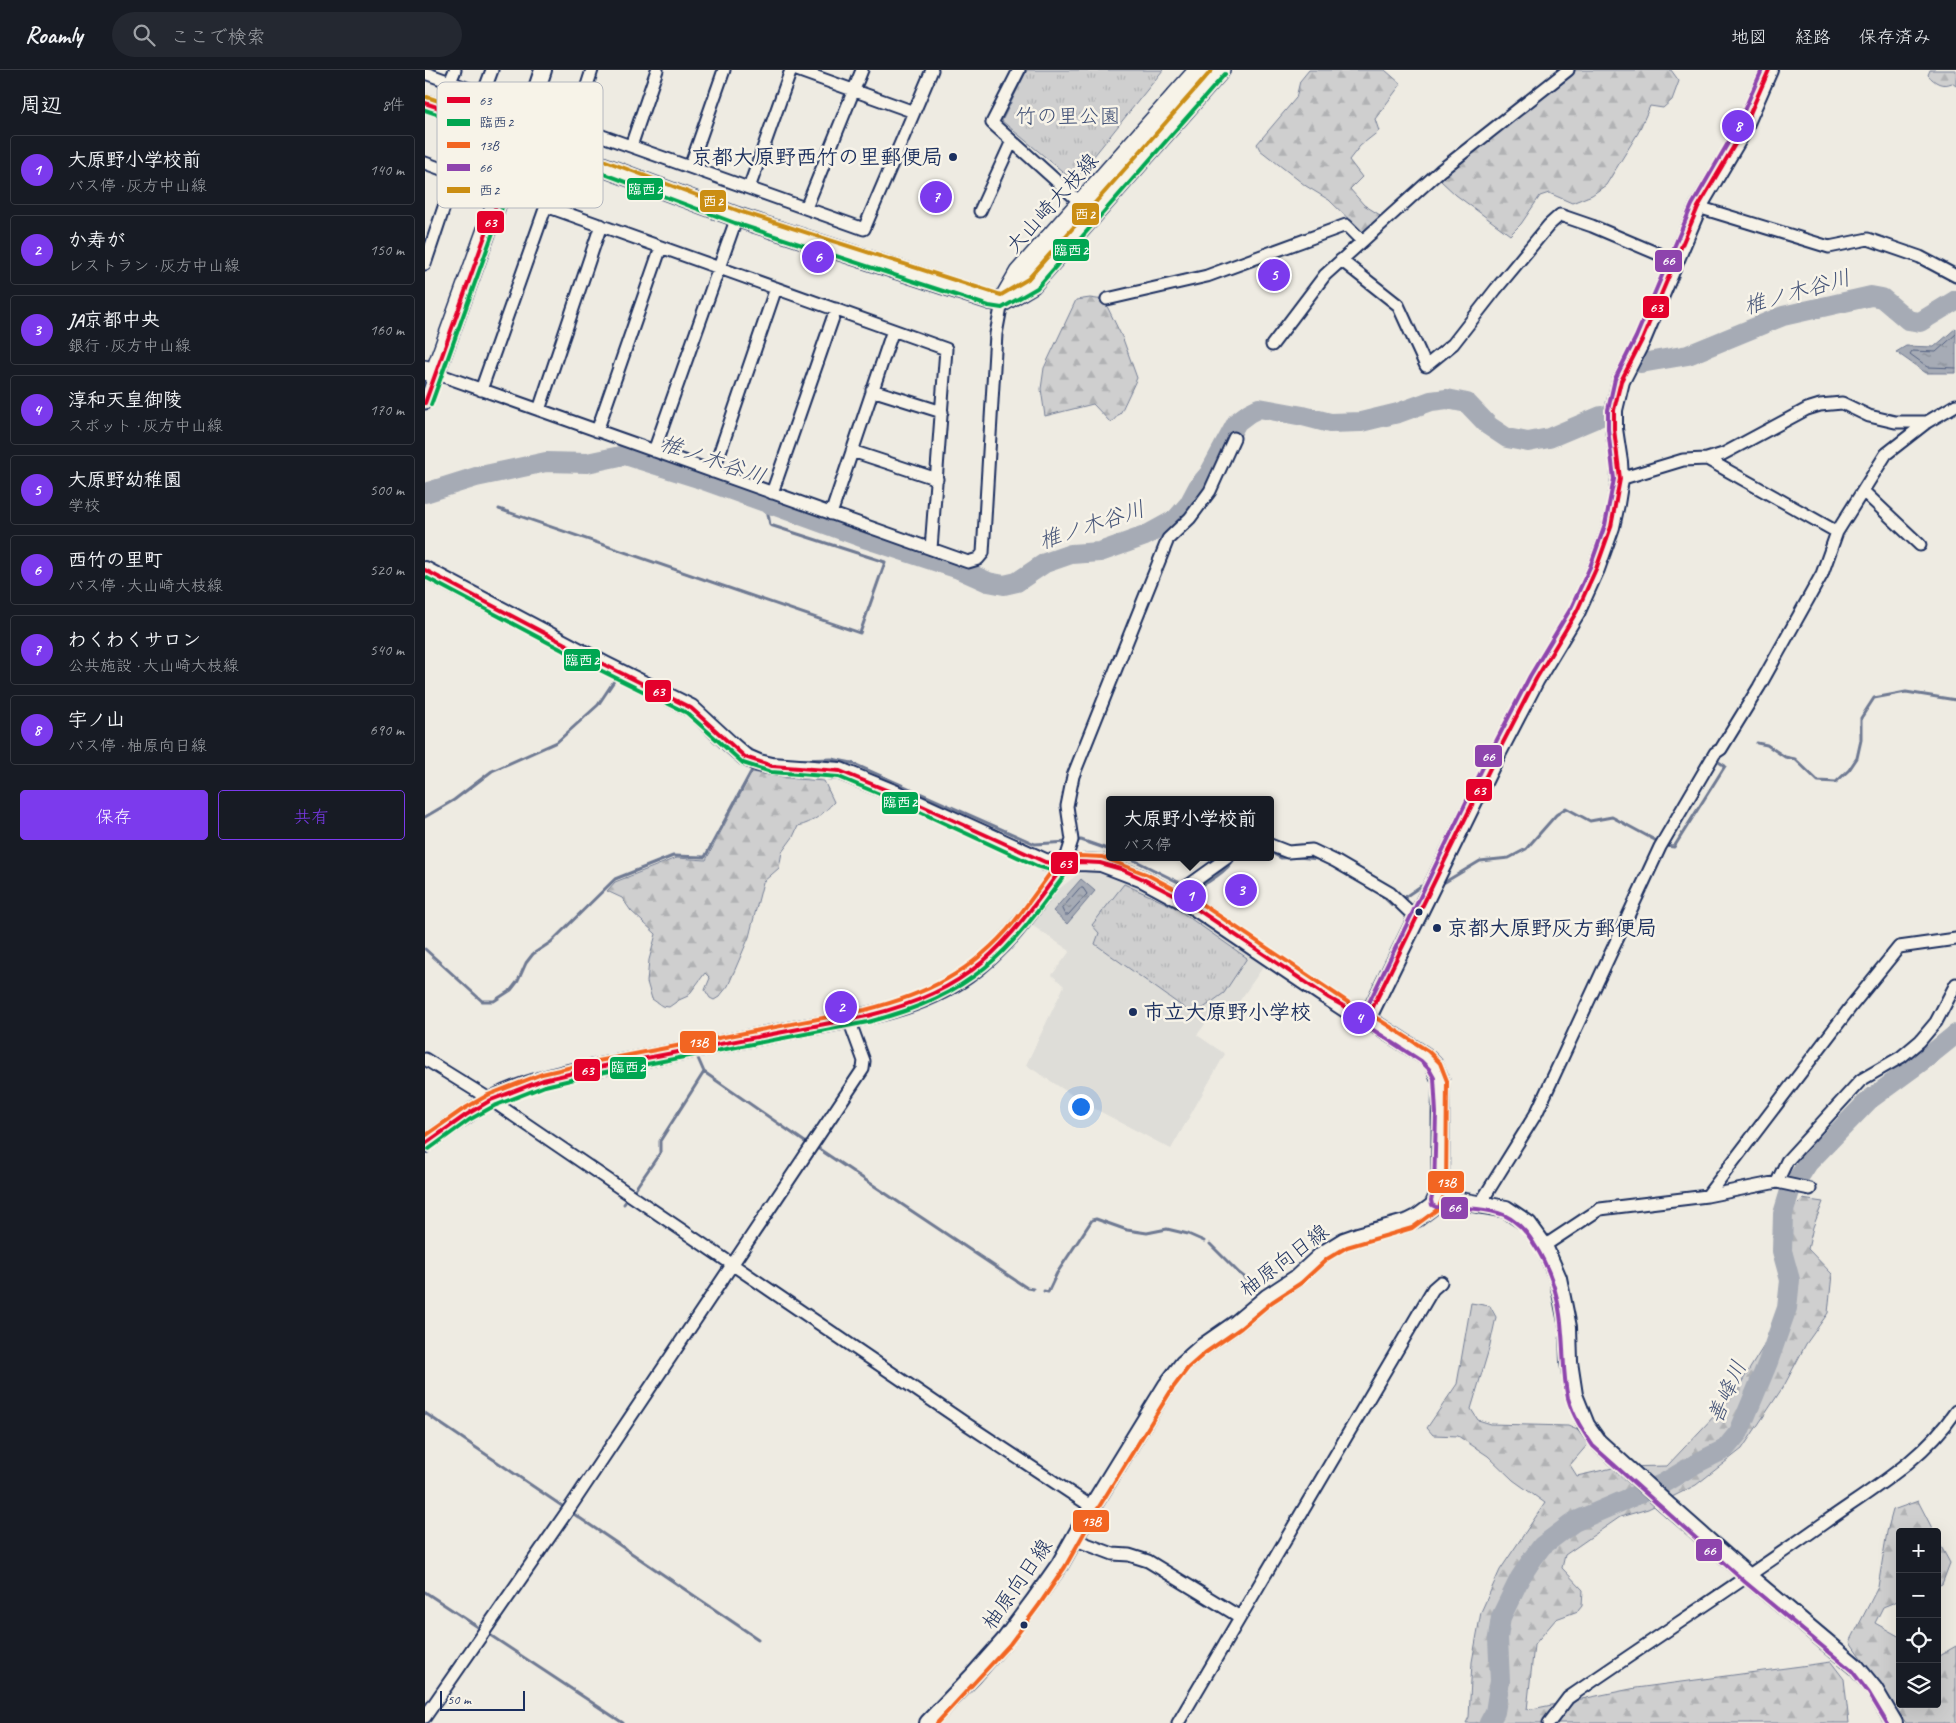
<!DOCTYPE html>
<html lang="ja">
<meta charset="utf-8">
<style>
body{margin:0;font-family:Caveat,"Klee One",sans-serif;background:#242831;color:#f1f3f6}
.controls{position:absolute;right:15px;bottom:15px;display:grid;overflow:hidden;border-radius:5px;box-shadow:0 5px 20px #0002}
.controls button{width:45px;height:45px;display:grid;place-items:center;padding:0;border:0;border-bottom:1px solid #363941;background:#171b24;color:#f1f3f6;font:25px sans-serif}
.scale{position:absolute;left:15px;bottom:12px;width:85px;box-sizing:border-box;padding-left:5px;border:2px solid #1b2f5e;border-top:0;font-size:14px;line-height:18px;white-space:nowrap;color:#1b2f5e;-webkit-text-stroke:4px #f7f3e8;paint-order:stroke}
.you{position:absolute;left:655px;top:1036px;width:18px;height:18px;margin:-12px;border:4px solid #fff;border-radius:50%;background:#1a73e8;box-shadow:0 0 0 8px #1a73e833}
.badge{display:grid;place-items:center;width:32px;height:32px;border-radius:50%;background:#7c3aed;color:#fff;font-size:16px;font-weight:700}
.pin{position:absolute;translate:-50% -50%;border:2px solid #fff;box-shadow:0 1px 5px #0006}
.popup{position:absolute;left:681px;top:726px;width:168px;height:65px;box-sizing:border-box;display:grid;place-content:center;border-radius:5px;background:#171b24;filter:drop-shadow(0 1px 4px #0005);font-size:16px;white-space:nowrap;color:#9ea1a6}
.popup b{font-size:19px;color:#f1f3f6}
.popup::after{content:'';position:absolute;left:50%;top:100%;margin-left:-10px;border:10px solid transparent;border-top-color:#171b24}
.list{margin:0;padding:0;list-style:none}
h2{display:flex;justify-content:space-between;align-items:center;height:65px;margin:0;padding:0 20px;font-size:21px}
h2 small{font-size:16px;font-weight:400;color:#9ea1a6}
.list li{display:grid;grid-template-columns:32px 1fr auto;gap:15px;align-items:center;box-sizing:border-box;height:70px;margin:0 10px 10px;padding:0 10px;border:1px solid #363941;border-radius:5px}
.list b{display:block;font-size:19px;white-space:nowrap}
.list p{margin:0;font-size:16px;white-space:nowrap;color:#9ea1a6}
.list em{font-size:16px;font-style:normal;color:#9ea1a6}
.actions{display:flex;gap:10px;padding:15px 20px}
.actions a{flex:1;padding:11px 0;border:1px solid #7c3aed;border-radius:5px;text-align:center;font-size:18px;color:#7c3aed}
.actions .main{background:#7c3aed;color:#fff}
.icon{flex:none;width:28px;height:28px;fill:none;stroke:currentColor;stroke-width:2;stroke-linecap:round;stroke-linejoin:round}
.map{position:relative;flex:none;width:1531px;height:1653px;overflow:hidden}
header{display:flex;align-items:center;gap:30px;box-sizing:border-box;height:70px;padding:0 25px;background:#171b24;border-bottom:1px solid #363941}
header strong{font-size:24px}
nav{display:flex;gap:28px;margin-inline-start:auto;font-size:18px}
.search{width:350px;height:45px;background:#242831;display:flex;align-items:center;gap:12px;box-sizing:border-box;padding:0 18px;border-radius:28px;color:#9ea1a6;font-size:19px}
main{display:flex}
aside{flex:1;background:#171b24}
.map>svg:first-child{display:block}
</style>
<header>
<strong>Roamly</strong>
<div class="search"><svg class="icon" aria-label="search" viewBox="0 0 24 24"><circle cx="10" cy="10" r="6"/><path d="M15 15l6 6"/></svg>ここで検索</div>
<nav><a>地図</a><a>経路</a><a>保存済み</a></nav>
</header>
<main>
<aside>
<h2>周辺<small>8件</small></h2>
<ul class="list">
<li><span class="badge">1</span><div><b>大原野小学校前</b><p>バス停 · 灰方中山線</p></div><em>140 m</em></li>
<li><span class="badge">2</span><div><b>か寿が</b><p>レストラン · 灰方中山線</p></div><em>150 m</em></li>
<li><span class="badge">3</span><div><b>JA京都中央</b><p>銀行 · 灰方中山線</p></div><em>160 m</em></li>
<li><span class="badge">4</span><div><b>淳和天皇御陵</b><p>スポット · 灰方中山線</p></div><em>170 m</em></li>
<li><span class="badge">5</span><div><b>大原野幼稚園</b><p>学校</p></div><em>500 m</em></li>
<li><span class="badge">6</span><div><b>西竹の里町</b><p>バス停 · 大山崎大枝線</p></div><em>520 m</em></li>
<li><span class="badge">7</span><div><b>わくわくサロン</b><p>公共施設 · 大山崎大枝線</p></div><em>540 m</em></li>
<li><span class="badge">8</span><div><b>宇ノ山</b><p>バス停 · 柚原向日線</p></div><em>690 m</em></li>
</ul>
<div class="actions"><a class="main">保存</a><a>共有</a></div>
</aside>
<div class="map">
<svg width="1531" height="1653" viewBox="0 0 1531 1653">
<defs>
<pattern id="grass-tufts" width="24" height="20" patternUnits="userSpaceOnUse" patternTransform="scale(1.25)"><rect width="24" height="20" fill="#cfcfcf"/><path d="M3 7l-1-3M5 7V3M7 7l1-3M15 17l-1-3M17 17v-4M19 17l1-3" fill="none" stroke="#b1b2b4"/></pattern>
<pattern id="forest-firs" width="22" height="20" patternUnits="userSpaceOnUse" patternTransform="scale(1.25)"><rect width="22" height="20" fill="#cfcfcf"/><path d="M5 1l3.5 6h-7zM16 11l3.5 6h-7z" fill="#b1b2b4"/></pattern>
<pattern id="water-ripples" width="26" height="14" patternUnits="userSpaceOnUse" patternTransform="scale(1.25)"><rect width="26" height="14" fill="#a6abb5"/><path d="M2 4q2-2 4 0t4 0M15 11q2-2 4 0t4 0" fill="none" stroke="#868c96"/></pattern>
</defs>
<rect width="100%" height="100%" fill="#eeebe2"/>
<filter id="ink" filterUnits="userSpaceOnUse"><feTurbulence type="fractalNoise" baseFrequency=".02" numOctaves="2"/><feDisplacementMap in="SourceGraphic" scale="10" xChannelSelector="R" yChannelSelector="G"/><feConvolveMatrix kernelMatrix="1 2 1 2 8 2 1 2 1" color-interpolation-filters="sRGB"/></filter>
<g filter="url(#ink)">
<path fill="#deddd8" d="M668,801h19l57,28 97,64 -37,53 -13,-7 -19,26 28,19 -54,95 -85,-45 -60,-39 38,-79 -12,-11 18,-24 -40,-27 25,-32 22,-17z"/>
<path fill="url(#grass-tufts)" stroke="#757f96" d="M602,0h136l-89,111 -72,-60z
M699,814l50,23 73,51 -23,35 -30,22 -99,-71 4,-11 -7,-8z"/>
<path fill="url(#forest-firs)" stroke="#757f96" d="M884,0h76l16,14 -26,35 4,12 -19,15 -11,14 13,17 -12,12 14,16 16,10c-3,8 -10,14 -18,17l-33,-32 -23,-14 -46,-36 -3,-6 39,-46 4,-17z
M1147,0h99l8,11 -7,19 -9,8 -13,-2 -12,27 -32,52 -14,10 -20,8 -23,-10 -9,3 -19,28 -11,11 -54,-40 -15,-14 2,-4 24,-18z
M1505,0h26v16l-4,-3c-10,4 -17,0 -24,-8z
M665,228l14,2 19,39 14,39 -16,34 -10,11 -18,-19 -48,12 -4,-27 3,-21 32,-68z
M327,702l44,7 28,2 10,21c-10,11 -21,21 -36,24l-5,11 -11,15 -3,16 -16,14 -14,55 -21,49 -9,11 -5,3 -4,-2 -5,-8 5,-12 -5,-5 -17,23 -9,4 -10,7 -7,-1 -10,-7 -5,-17 2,-22 7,-26 -25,-23 -9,-13 -15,-7 8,-9 56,-22 6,-2 29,2z
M1377,1129l21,3 -10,25 -5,22 24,25 -4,39 -22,31 -21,40 -43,65 -46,36 -48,24 -28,8 -55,38 -3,13 21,22 -1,16 -4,5 -22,8 -22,26 -7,65 109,-22 195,-26 13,17 5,44h-383l3,-6 3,-55 9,-50 19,-42 45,-67 -32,-23 -25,-24 -30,-20 -25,-1 -6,-7 30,-44 14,-81 19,3 6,11 -7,32 -18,60 7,11 13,4 77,2 14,6 6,12 -18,21 7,11 40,-9 50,-1 66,-70 32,-52 25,-29 2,-57 -3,-46z
M1493,1431l16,31h-34v68l-17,7 -8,16 25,14v67h37v-47l19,-11v77h-50l-56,-81 28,-55 9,-55 6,-22z
M1512,1469l13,24 -8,21 -5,2z"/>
<path fill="url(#water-ripples)" stroke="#6e7992" d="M1531,258v45h-30l-30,-21 10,-6 28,1z
M656,809l14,12 -28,33 -14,-13z"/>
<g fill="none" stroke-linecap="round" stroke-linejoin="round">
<path stroke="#536181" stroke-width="1" d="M1531,264l-20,18 -24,-1 -2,3 18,13 28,1
M655,818h3l4,6 -19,21h-3l-3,-6z"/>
<path stroke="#6e7992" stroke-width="3" d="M74,439l361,124 25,-71 -115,-37 -4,-22
M1332,673l10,2 18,12 10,2 23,22 18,1 13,-12 8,-12 4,-18v-22l13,-20 32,-6 50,8
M373,690l34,-1 20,4 183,81 33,-2
M0,747l29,-17 38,-29 65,-29 41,-37 16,-24
M650,771l6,-1 29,10
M845,782l11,6 17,-1 20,2 20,10
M703,787l50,25 7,1
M1020,812l35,-21 29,-3 17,-9 30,-34 10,-7 24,13 22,-4 54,29 8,1 51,-81 -8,-5
M767,818c13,-1 37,-19 43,-31
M953,822l14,13 4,-3
M977,829l19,-13
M0,879l57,52h12l17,-11 7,-9 8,-18 7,-9 18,-12 64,-63 58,-23 32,1 47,-87 5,-2
M272,986l7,16 101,70
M394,1079l208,139 6,1
M208,1122l27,-39v-12l44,-69
M199,1134l5,-7
M785,1174l29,29 19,15
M619,1221l4,1 9,-19 35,-53 4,-1 31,11 20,3 20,-4 21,5 16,7
M0,1343l333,226
M0,1522l198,131"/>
<path stroke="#a6abb5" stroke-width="20" d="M1216,293l47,-8 95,-39 88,-20 11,2 26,22 12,2 36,-22
M0,423l51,-16 70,-15 41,1 38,-8 73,23 169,61 92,30 29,13 16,3 13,-3 28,-19 26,-9 29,-2 45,-16 31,-17 13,-15 9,-17 11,-13 28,-52 12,-9 10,-5 44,8 27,7 31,-1 37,-9 33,-12 16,-2 20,4 22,23 18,12 21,4 21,-4 52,-22
M1064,1653l6,-11 5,-31 -2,-43 3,-21 19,-39 13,-20 9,-12 32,-24 88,-38 35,-21 28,-14 14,-17 29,-70 19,-54 3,-28 -8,-29 1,-37 7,-23 18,-28 61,-63 56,-41 31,-25"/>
<g stroke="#1b2f5e" stroke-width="15">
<path id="street" d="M167,0l-18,56 290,103 68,-159
M372,0l117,42
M594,0l-27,53 90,81
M0,3l58,21 9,-24
M25,12l5,-12
M206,76l26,-76
M0,93l30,11 -30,90
M265,97l34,-97
M324,118l42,-118
M1273,137l131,40 39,-8 52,18 36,19
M381,138l56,-138
M555,141l32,-70
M916,190l57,45 28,61 27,-22 43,-55 53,-64 11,-10 32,11 83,35
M682,229l100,-23 139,-51 16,16
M847,275l53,-70 115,-104 128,-101
M56,320l65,-184 400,143 -15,200
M447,320l70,22
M0,333l10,-30 533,189 10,-3 5,-6 13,-219 6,-32
M114,340l62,-185
M172,361l64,-184
M229,381l83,-234
M427,381l85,28
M1282,389l130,73
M288,402l63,-184
M1195,409l63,-19 24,-1 16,-5 84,-45 13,-4 22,-2 27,13 26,6h32
M1438,421l57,54
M347,423l64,-184
M406,444l62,-184
M845,775l18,7 24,-2 23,11 55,32 27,26
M639,795l8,-25 -5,-34 6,-30 95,-237 22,-21 20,-27 24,-53
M749,826l54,-39
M0,989l66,41 477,325 124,82
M1352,1112l10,-21 74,-81 40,-23 19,-16 16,-19 20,-38
M1282,1126l146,-192 46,-57 57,-8
M1055,1134l57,-92 123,-265 55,-94 6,-4 38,-62 63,-113 15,-42 49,-78 41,-32 29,-17
M1119,1176l56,-37 107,-13 70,-14 33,7
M648,1469l40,15 16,1 19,6 92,56
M0,1647l146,-211 292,-437 1,-8 -15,-41
M753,1653l255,-434 8,-7
M1124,1653l19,-25c85,-59 172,-115 256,-175 48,-34 99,-63 132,-112"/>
</g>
<g stroke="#1b2f5e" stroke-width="20">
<path id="secondary" d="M0,33l96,33 22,-66
M0,500l180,95 86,43 39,36 15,13 14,6 13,3 68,5 56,23 149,68 19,3 16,-3 21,1 42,16 50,27 127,86 32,21 15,6 58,37 9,9 7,17 -1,109 -7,15 -16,12 -8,4 -51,14 -14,5 -21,13 -26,24 -29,19 -31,26 -36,25 -18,16 -16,21 -75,122 -32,57 -26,37 -29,39 -32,36 -45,47
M942,949l126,-257 43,-83 41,-68 19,-42 15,-42 5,-23 4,-25 -1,-17 -5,-33v-19l7,-29 21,-41 56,-133 43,-73 28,-64
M0,1074c21,-15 43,-32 66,-44 44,-23 96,-31 145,-40 55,-11 111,-21 167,-32 56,-10 116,-19 164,-53 41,-28 68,-70 97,-110
M1012,1131h23l46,8 22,15 16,22 14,32 10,49 1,35 5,33 12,30 12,17 66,60 85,75 107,90 18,22 20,34"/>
</g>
<g stroke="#1b2f5e" stroke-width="22">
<path id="primary" d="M579,229l15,-26 180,-203
M0,300l10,3 86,-237 216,81 254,83 11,2 30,-18 188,-214"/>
</g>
<use href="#street" stroke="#f7f3e8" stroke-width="11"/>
<use href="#secondary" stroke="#f7f3e8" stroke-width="16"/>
<use href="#primary" stroke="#f7f3e8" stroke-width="19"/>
<g stroke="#f7f3e8" stroke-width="8">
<path id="bus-1" d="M0,33l96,33 -96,267
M0,500l180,95 86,43 54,49 27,9 68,5 56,23 149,68 11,2 24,-2 20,1 21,6 20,9 44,23 144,97 38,21 126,-257 43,-83 41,-68 19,-42 15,-42 9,-48 -6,-50v-19l7,-29 21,-41 56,-133 43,-73 28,-64
M0,1074l41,-29 25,-15 52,-20 56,-13 268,-51c105,-26 136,-67 197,-151"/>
</g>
<g stroke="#f7f3e8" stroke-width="8">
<path id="bus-2" d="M0,40l94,32 216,81 254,83 13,2 35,-20 188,-214
M6,335l96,-267
M0,507l177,94 85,42 56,50 28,9 68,5 55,23 143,66 14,4 12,1
M4,1079l40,-29 25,-14 51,-20 55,-13 268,-51c106,-27 140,-68 201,-153"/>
</g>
<g stroke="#f7f3e8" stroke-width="8">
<path id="bus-3" d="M0,1066l37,-26 26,-15 54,-21 56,-13 267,-51c63,-16 107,-38 149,-88 16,-20 30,-41 46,-62l20,-4 22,1 44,17 51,27 158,106 15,7 58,37 12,12 7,18 -1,110 -8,18 -26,19 -65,19 -20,12 -26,24 -29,19 -31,26 -36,25 -17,15 -16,21 -75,121 -32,57 -26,38 -29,39 -73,79"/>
</g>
<g stroke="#f7f3e8" stroke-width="8">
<path id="bus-4" d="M1337,0l-27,61 -43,74 -56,132 -21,42 -7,31v19l6,50 -9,46 -15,42 -19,41 -41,68 -43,83 -126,260 3,5 57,37 8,8 5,9 2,35 -2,77 -3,10 1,5 4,2c23,1 47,0 68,8 13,6 23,17 30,29 18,27 26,58 28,90 2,22 1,43 6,64 5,18 15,33 25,48l152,136 107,89 17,22 18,30"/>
</g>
<g stroke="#f7f3e8" stroke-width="8">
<path id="bus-5" d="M2,27l96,33 216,81 262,84 27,-16 184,-209"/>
</g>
<use href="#bus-1" stroke="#e4002b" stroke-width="4"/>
<use href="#bus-2" stroke="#00a651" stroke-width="4"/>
<use href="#bus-3" stroke="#f26522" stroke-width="4"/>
<use href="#bus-4" stroke="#8e44ad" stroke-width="4"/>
<use href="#bus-5" stroke="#cb8e13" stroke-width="4"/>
</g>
</g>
<g fill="#1b2f5e" stroke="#f7f3e8" stroke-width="2">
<circle cx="528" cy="87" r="5"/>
<circle cx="994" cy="842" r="4.5"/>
<circle cx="1012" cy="858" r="5"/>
<circle cx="708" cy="942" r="5"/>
<circle cx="599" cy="1555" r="4.5"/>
</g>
<g text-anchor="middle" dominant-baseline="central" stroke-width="5" stroke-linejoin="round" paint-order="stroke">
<g font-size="21" fill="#3f4f75" stroke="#f7f3e8">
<text x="643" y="46">竹の里公園</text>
</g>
<g font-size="21" font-weight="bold" fill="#1b2f5e" stroke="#f7f3e8" text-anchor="start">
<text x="518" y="87" text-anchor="end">京都大原野西竹の里郵便局</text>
<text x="1022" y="858">京都大原野灰方郵便局</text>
<text x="718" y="942">市立大原野小学校</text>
</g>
<g font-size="21" fill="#1b2f5e" stroke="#f7f3e8">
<text transform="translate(627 133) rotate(-48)">大山崎大枝線</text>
<text transform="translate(859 1190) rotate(-37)">柚原向日線</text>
<text transform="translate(592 1514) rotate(-55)">柚原向日線</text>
</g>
<g font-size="22" font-style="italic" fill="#455478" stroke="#f7f3e8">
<text transform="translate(1372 222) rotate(-16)">椎ノ木谷川</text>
<text transform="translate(288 390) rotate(19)">椎ノ木谷川</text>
<text transform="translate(667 455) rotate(-18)">椎ノ木谷川</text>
<text transform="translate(1302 1322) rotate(-66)">善峰川</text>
</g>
</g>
<rect x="12" y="12" width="166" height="126" rx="8" fill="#f7f3e8" stroke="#b5b8bf" stroke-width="1"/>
<rect x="22" y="27" width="23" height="6" fill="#e4002b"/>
<rect x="22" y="49" width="23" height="7" fill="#00a651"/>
<rect x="22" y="72" width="23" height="6" fill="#f26522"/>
<rect x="22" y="94" width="23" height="7" fill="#8e44ad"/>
<rect x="22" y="117" width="23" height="6" fill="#cb8e13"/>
<g font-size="14" fill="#1b2f5e">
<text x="54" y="35">63</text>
<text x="54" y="57">臨西2</text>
<text x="54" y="80">13B</text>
<text x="54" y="102">66</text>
<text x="54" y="125">西2</text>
</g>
<g stroke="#f7f3e8" stroke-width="2">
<rect x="201" y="107" width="38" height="24" rx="5" fill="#00a651"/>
<rect x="274" y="119" width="28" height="24" rx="5" fill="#cb8e13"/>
<rect x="646" y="132" width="29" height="24" rx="5" fill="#cb8e13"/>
<rect x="51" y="140" width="29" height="24" rx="5" fill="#e4002b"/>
<rect x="627" y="168" width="38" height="24" rx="5" fill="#00a651"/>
<rect x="1229" y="179" width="29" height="24" rx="5" fill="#8e44ad"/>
<rect x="1217" y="225" width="28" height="24" rx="5" fill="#e4002b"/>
<rect x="138" y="578" width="38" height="24" rx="5" fill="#00a651"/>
<rect x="219" y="609" width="28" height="24" rx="5" fill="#e4002b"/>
<rect x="1049" y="674" width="29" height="24" rx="5" fill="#8e44ad"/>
<rect x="1040" y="708" width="28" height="24" rx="5" fill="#e4002b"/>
<rect x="456" y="721" width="38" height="24" rx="5" fill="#00a651"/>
<rect x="625" y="781" width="29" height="24" rx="5" fill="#e4002b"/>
<rect x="254" y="960" width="38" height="24" rx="5" fill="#f26522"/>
<rect x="184" y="986" width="38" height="24" rx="5" fill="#00a651"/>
<rect x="148" y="988" width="28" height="24" rx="5" fill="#e4002b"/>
<rect x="1002" y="1100" width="38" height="24" rx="5" fill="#f26522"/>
<rect x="1015" y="1126" width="29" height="24" rx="5" fill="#8e44ad"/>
<rect x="647" y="1439" width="38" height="24" rx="5" fill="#f26522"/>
<rect x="1270" y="1468" width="28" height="24" rx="5" fill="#8e44ad"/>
</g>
<g font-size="14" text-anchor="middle" font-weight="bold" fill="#fff">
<text x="220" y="124">臨西2</text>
<text x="288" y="136">西2</text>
<text x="660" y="149">西2</text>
<text x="65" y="157">63</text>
<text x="646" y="185">臨西2</text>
<text x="1243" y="195">66</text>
<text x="1231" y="242">63</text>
<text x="157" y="595">臨西2</text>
<text x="233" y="626">63</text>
<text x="1063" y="691">66</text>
<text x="1054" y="725">63</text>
<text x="475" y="737">臨西2</text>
<text x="640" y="798">63</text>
<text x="273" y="977">13B</text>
<text x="203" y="1002">臨西2</text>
<text x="162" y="1005">63</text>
<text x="1021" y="1117">13B</text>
<text x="1029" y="1142">66</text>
<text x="666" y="1456">13B</text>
<text x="1284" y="1485">66</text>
</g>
</svg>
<div class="controls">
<button>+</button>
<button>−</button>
<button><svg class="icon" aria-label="locate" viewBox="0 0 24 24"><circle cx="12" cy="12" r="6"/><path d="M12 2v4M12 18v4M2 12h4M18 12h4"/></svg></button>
<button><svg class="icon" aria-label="layers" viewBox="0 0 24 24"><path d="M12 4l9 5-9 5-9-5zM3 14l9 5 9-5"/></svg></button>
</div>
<div class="scale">50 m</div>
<div class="you"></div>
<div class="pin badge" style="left:765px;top:826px">1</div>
<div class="popup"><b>大原野小学校前</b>バス停</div>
<div class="pin badge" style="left:416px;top:937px">2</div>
<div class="pin badge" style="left:816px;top:820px">3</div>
<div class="pin badge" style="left:934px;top:948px">4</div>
<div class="pin badge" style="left:849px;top:205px">5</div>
<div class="pin badge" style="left:393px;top:187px">6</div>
<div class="pin badge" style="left:511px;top:127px">7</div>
<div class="pin badge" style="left:1313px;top:56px">8</div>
</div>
</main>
